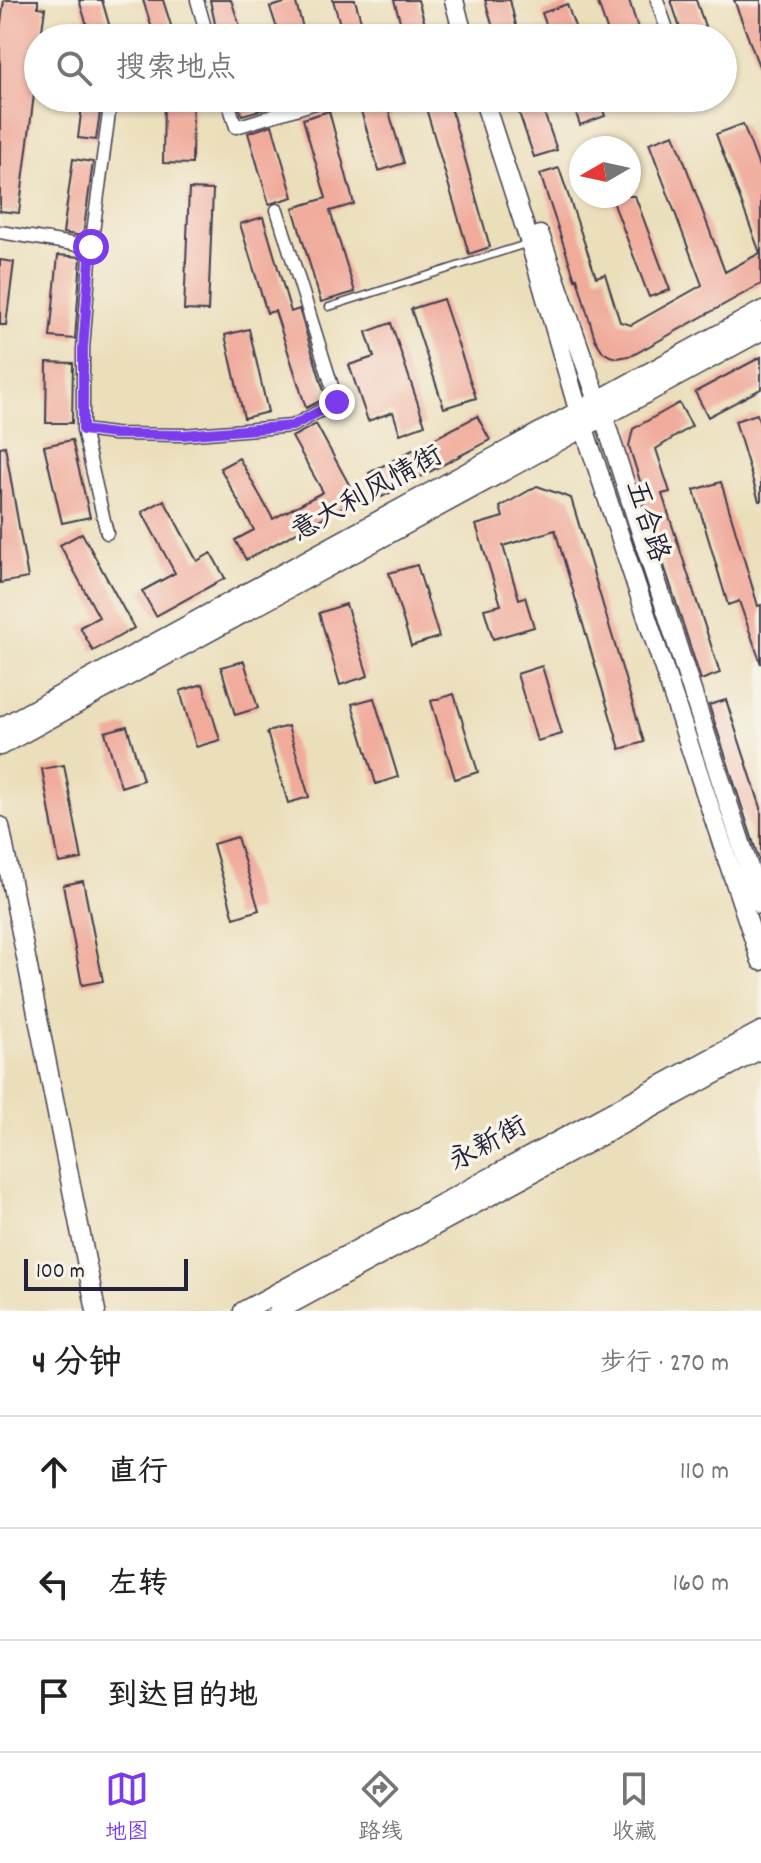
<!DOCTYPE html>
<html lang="zh">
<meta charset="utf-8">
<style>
body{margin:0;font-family:Dekko,"LXGW WenKai TC",sans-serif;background:#f6f6f6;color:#222}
.compass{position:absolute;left:569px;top:136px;width:72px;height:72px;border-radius:50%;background:#fff;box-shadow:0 2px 6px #0004;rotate:261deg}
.scale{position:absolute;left:24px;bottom:20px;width:164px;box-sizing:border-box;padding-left:8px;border:4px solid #22223b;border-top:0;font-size:22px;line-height:28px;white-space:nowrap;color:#22223b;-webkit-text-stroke:6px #f7f3e8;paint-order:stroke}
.stop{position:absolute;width:24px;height:24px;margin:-18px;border:6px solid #7c3aed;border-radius:50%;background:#fff}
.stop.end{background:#7c3aed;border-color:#fff;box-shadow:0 2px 8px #0008}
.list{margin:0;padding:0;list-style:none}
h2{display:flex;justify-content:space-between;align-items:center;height:104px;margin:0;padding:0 32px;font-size:34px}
h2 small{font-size:26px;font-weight:400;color:#767676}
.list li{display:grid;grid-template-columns:52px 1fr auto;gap:24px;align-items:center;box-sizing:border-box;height:112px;padding:0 32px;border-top:2px solid #e0e0e0}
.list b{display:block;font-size:30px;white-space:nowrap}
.list em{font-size:26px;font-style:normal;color:#767676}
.icon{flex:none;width:44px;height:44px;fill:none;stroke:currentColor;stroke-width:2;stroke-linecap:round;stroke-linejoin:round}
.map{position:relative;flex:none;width:761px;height:1311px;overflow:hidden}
.search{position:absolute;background:#fff;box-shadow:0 2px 6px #0004;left:24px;right:24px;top:24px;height:88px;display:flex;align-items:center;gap:20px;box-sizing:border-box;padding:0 28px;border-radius:44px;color:#767676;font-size:30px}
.sheet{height:440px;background:#fff}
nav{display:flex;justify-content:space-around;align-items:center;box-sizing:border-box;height:112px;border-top:2px solid #e0e0e0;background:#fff;font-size:22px;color:#767676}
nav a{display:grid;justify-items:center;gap:4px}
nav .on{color:#7c3aed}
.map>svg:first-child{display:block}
</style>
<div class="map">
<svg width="761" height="1311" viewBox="0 0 761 1311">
<rect width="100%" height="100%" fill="#f7f3e8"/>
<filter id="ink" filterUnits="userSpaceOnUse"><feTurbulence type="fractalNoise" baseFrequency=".0125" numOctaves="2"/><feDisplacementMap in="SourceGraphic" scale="16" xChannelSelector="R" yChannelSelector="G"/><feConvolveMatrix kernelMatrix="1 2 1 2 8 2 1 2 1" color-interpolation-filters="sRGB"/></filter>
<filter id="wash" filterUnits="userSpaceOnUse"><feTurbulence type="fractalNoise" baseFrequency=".006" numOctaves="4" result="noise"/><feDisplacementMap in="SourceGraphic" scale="32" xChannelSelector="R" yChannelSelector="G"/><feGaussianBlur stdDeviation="1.8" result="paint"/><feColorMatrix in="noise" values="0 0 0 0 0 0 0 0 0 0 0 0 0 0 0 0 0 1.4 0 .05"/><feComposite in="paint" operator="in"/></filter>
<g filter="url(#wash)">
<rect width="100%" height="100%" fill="#ebdeba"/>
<g id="blocks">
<path fill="#f0ab9b" d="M4,0h34v7l7,1 -4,30h-3v25l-19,150 -19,-2v-181z
M79,0h23l11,38h-22z
M143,0h20l12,38h-20z
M210,0h21l13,38h-26z
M295,0l11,38h-26l-10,-31z
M333,0h22l11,38h-22z
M394,0h24l11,38h-24z
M485,0h25l9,38h-23z
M597,0h32l12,38h-31z
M671,0h25l13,38h-26z
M734,0h27v69h-1z
M567,4l12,34h-28l-9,-25z
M83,98h19l-6,42 -18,-2z
M164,98h29l-1,66 -29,-1z
M236,98h25l3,11 -22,6z
M369,98h16l19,65 -25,8 -21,-70z
M423,98h25l42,149 -21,7z
M514,98h25l18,52 -23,7z
M571,98h28l6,18 -25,9z
M329,111l25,93 -24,7 25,81 -34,10 -28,-94 33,-10 -23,-79z
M743,124l18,48v112l-128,71 -15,3 -8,-2 -7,-4 -8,-13 -18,-61 -2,1 -35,-105 19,-6 37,109 9,-3 15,48 11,3 71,-40 -53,-142 25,-9 51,138 35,-19 -44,-119z
M272,125l21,72 -24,7 -21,-71z
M73,159l20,3 -10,74 -20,-3z
M189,189l24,1 -5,121 -24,-1z
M611,196h24l35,94 -21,7z
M263,217l28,95 8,-3 27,89 -20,10 -31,-97 -8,2 -27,-89z
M58,255l23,2 -6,82 -25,-2z
M0,260l14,2 -8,63h-6z
M443,299l33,99 -32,10 -33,-99z
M391,323l34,102 -25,9 -7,-22 -25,9 -19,-56 25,-8 -8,-25z
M249,329l19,83 -24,6 -19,-83z
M761,357v32l-53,28 -13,-25z
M47,362l26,1 -1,60h-26z
M679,403l13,23 -36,23 14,43 -8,2 58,179 -19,7 -58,-180h3l-17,-54 4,-17z
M757,414l4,14v73h-2l-24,-80z
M477,416l13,24 -108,57 -13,-24z
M316,424l41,75 -111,61 -11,-20 19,-10 -34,-62 19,-10 34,61 50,-27 -31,-55z
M72,440l18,77 -28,6 -18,-77z
M5,446l23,132 -28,5v-136z
M721,482l37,124 3,-1v59l-22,-63 -11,4 -34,-115z
M537,486l34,12 73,244 -24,7 -65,-219 -52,16 16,53 6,-2 9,30 -41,12 -9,-30 17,-4 -25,-80 27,-8 -3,-10z
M164,500l33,61 14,-8 14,25 -69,38 -14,-25 33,-18 -33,-61z
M82,533l52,95 -41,23 -13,-24 19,-10 -39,-72z
M417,565l22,72 -28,9 -22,-73z
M346,604l22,72 -28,9 -21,-72z
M244,661l14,47 -23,7 -14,-48z
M542,666l20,68 -25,7 -20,-67z
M203,684l17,56 -24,7 -16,-56z
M454,694l24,78 -23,7 -24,-78z
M374,698l24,79 -22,7 -24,-80z
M726,700l35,108v58l-52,-161z
M127,726l16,54 -22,7 -16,-55z
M288,726l21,71 -21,6 -21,-71z
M64,765l18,94 -23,4 -17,-94z
M237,837l22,73 -25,8 -21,-74z
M83,881l20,100 -21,4 -19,-100z"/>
</g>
</g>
<g filter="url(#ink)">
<use href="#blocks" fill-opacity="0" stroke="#403e4e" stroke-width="2"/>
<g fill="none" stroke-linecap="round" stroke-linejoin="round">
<g stroke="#403e4e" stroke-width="9">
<path id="lane" d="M329,307l197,-63"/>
</g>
<g stroke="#403e4e" stroke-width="15">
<path id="street" d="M197,0l11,38
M657,0l13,38
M227,98l9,29 96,-29
M0,232l91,15
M83,430l31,4 69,1 109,-9 45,-24 -60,-192
M107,533l-24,-103v-81l8,-102 20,-149"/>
</g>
<g stroke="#403e4e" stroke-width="21">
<path id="secondary" d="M454,0l10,38
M483,98l47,145 49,170 182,548
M540,235l64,183 157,487
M0,728l761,-417
M0,746l761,-415
M0,826l96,485
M243,1311l518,-280
M278,1311l483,-262"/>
</g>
<use href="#lane" stroke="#fff" stroke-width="6"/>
<use href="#street" stroke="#fff" stroke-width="12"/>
<use href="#secondary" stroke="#fff" stroke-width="18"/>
</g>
</g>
<g fill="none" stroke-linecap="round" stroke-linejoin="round" filter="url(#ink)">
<path stroke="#7c3aed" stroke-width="10" d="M91,247l-8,102v81l31,4 69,1 109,-9 45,-24"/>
</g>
<g text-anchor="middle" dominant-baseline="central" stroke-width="7" stroke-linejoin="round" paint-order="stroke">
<g font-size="28" fill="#22223b" stroke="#f7f3e8">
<text transform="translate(368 496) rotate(-29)">意大利风情街</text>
<text transform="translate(645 522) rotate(72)">五合路</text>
<text transform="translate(489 1146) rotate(-28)">永新街</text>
</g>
</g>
</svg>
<svg class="compass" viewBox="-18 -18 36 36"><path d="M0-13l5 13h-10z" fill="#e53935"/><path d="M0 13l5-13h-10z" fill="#767676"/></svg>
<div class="scale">100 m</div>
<div class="stop" style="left:91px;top:247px"></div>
<div class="stop end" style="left:337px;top:402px"></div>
<div class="search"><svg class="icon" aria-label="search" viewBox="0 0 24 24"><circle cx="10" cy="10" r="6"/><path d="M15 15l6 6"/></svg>搜索地点</div>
</div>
<section class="sheet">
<h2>4 分钟<small>步行 · 270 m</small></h2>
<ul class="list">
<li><svg class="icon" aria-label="ahead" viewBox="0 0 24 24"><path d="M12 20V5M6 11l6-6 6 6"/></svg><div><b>直行</b></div><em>110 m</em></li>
<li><svg class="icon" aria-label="left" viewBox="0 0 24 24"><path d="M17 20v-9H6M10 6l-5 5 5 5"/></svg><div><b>左转</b></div><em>160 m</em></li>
<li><svg class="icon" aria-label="arrive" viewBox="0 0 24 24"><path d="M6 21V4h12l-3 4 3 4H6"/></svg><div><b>到达目的地</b></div></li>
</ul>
</section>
<nav>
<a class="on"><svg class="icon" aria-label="map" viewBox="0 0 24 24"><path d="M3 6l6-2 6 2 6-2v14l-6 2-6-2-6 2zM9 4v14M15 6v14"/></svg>地图</a>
<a><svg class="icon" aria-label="directions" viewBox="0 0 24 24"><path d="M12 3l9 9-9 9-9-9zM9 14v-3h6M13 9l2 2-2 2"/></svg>路线</a>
<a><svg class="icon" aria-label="saved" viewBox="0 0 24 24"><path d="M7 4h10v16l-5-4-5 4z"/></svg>收藏</a>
</nav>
